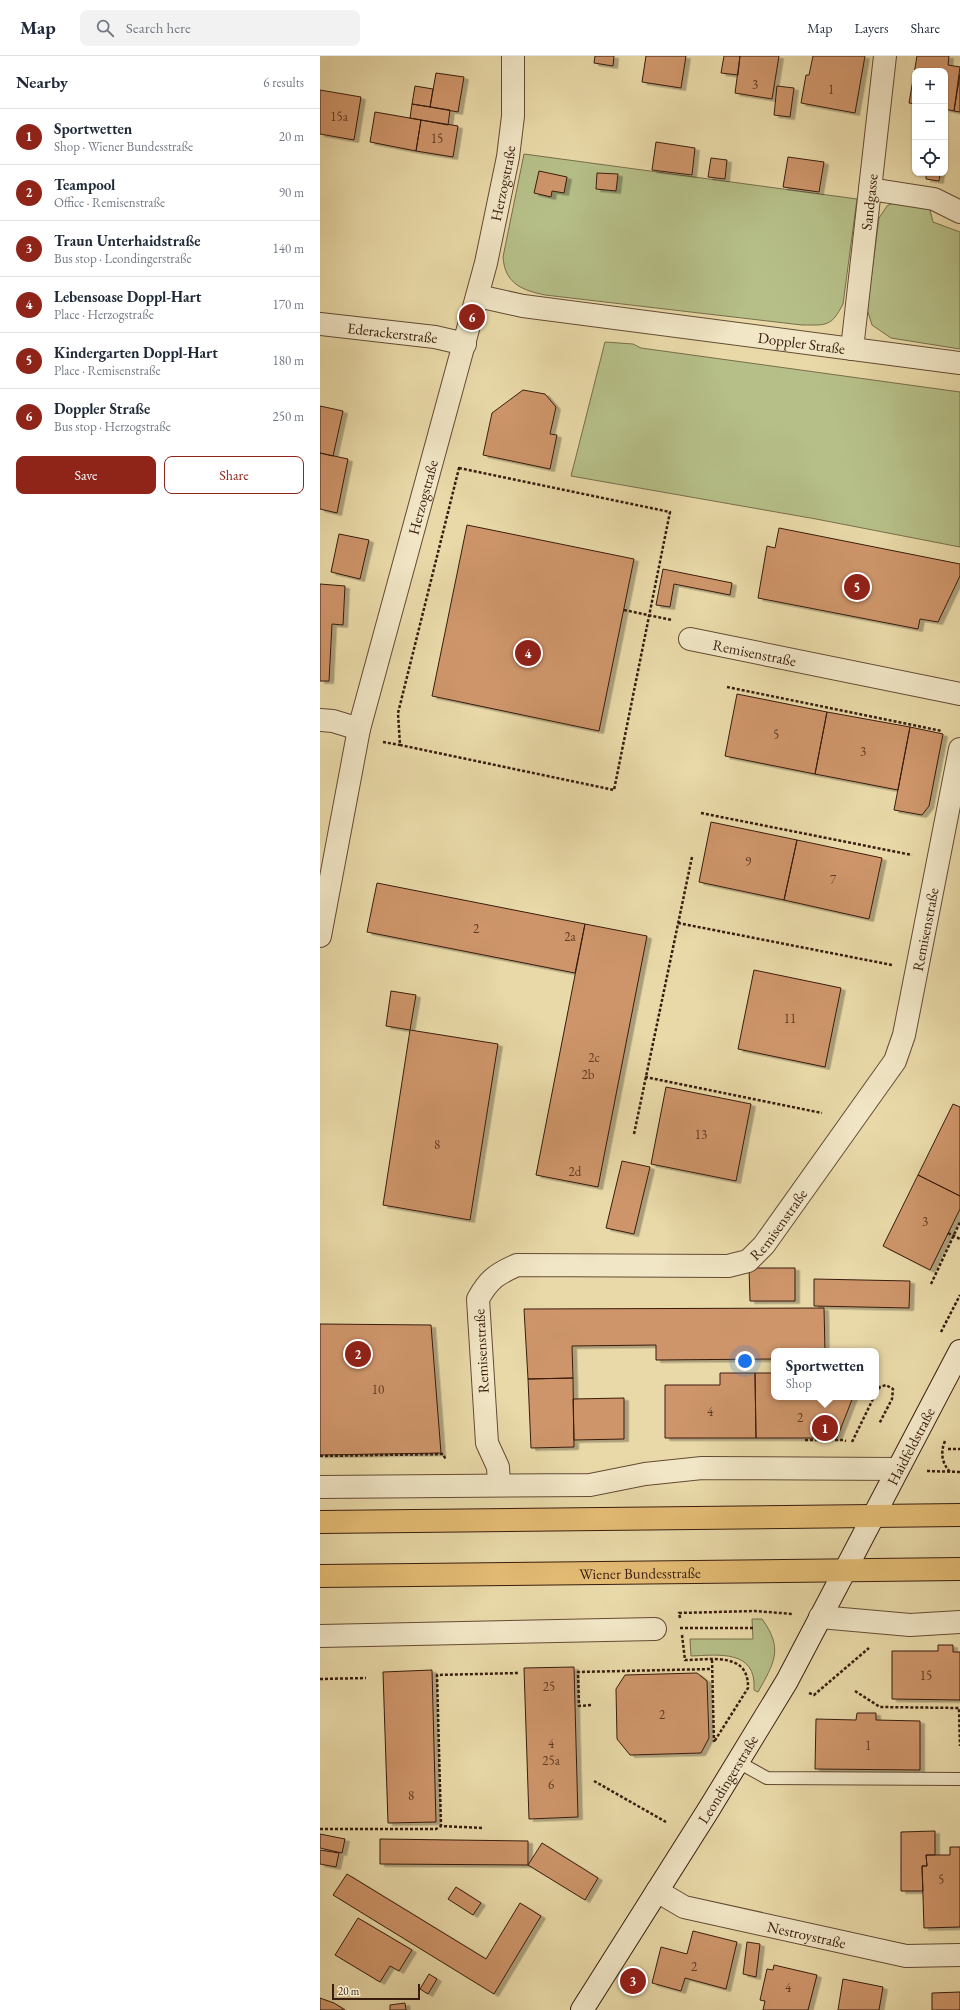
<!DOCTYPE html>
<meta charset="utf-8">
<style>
body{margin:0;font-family:"EB Garamond",serif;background:#f2f2f3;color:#1f2937}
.controls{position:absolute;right:12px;top:12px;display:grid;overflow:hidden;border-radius:8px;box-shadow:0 1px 3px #0004}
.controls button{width:36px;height:36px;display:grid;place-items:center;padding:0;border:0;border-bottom:1px solid #e0e1e3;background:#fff;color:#1f2937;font:20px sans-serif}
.scale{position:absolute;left:12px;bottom:10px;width:88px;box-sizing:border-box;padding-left:4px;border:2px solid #381c0e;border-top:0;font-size:11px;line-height:14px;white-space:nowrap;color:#381c0e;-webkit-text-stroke:3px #f1e6c6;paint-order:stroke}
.you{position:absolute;left:425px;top:1305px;width:14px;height:14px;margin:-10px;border:3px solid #fff;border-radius:50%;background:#1a73e8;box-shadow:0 0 0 6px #1a73e833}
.badge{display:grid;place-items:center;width:26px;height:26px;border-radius:50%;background:#8f2418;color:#fff;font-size:13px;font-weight:700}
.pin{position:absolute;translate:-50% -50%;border:2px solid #fff;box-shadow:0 1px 4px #0006}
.popup{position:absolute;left:451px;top:1292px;width:108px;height:52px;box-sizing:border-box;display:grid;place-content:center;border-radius:8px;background:#fff;filter:drop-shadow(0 1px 3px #0005);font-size:13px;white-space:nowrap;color:#747a83}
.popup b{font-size:15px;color:#1f2937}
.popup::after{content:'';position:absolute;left:50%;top:100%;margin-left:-8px;border:8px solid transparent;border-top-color:#fff}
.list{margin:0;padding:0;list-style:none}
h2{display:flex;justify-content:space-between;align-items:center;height:52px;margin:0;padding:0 16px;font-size:17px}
h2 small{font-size:13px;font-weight:400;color:#747a83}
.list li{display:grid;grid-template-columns:26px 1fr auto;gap:12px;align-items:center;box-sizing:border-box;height:56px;padding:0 16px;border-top:1px solid #e0e1e3}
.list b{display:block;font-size:15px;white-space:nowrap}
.list p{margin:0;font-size:13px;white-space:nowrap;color:#747a83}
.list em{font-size:13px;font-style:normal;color:#747a83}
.actions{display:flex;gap:8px;padding:12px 16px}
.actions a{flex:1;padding:9px 0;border:1px solid #8f2418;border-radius:8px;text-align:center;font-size:14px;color:#8f2418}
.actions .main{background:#8f2418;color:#fff}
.icon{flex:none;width:22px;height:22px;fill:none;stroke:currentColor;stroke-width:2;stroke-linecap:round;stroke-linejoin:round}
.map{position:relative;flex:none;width:640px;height:1954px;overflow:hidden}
header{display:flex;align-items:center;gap:24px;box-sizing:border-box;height:56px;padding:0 20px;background:#fff;border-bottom:1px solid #e0e1e3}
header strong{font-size:19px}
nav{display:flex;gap:22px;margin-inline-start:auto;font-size:14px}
.search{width:280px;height:36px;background:#f2f2f3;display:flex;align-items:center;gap:10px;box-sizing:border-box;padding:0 14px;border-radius:8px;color:#747a83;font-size:15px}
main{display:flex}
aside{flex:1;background:#fff}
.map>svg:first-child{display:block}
</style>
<header>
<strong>Map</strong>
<div class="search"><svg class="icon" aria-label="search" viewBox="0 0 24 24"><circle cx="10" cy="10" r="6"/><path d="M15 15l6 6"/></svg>Search here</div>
<nav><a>Map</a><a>Layers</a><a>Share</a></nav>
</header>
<main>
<aside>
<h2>Nearby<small>6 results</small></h2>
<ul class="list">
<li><span class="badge">1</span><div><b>Sportwetten</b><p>Shop · Wiener Bundesstraße</p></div><em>20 m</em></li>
<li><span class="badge">2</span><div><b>Teampool</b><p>Office · Remisenstraße</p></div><em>90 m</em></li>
<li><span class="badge">3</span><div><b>Traun Unterhaidstraße</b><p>Bus stop · Leondingerstraße</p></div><em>140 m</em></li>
<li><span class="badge">4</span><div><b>Lebensoase Doppl-Hart</b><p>Place · Herzogstraße</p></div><em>170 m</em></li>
<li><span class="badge">5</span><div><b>Kindergarten Doppl-Hart</b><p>Place · Remisenstraße</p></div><em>180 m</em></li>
<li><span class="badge">6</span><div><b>Doppler Straße</b><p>Bus stop · Herzogstraße</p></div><em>250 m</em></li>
</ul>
<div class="actions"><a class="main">Save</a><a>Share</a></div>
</aside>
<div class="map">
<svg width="640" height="1954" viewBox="0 0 640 1954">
<defs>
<filter id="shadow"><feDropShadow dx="4.5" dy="2.5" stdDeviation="0" flood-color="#0004"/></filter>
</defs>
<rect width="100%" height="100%" fill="#e9d9a8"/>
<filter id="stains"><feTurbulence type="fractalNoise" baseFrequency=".005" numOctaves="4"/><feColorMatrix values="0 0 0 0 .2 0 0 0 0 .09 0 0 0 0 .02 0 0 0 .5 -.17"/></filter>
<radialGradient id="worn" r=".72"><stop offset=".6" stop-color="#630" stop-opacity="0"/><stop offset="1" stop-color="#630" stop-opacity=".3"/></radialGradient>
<path fill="#b6bf88" stroke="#776e4b" d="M204,98l333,45 -14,105c-12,23 -16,21 -41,21l-257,-30c-23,-5 -40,-11 -42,-38z
M577,145l18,2 15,7 3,12 27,10v117l-69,-11 -19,-13 -5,-16 12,-91 8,-12z
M285,286l28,2 8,4 319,44v155l-144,-28 -245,-43z
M432,1563h10c22,30 12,44 -4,73l-4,-2c3,-41 -36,-35 -63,-34l-1,-17h63z"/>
<path fill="#ce956a" stroke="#381c0e" filter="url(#shadow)" d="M275,0h19l-1,10 -19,-3z
M326,0h40l-5,32 -39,-6z
M404,0h16l-2,19 -17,-2z
M420,0h39l-7,43 -37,-6z
M493,0h52l-10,57 -54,-10 5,-28h3z
M597,0h32l-1,9 12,2 -6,44 -9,-2v-38h-30v33l-6,-1z
M116,17l28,4 -6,35 -28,-5z
M640,18v38l-6,-1z
M95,30l18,3 -3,18 -18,-3z
M457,30l17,2 -4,29 -16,-2z
M0,34l41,7 -7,43 -34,-6z
M92,48l38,6 -2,15 -38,-7z
M55,56l46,8 -5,31 -46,-9z
M101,64l37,6 -5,31 -37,-6z
M336,86l39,6 -3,27 -40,-5z
M468,101l36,5 -5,30 -36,-5z
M391,102l16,2 -2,19 -17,-2z
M219,115l28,6 -3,16 -12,-2 -1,6 -17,-4z
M277,117l21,1 -2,17 -20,-2z
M606,117h14l-1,8 -13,-2z
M203,334l22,4 11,13 -6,27 7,1 -7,34 -67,-14 9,-42z
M0,350l23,5 -10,45 -13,-3z
M0,397l28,6 -11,54 -17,-4z
M147,469l167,34 -35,172 -167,-35z
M459,472l181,36v12l-22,46 -18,-3 -2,10 -160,-31 9,-52 8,2z
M19,478l30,6 -9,39 -29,-7z
M343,513l69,14 -2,12 -56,-11 -4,23 -14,-2z
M0,528l25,2 -2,39 -11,-1 -3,57h-9z
M417,638l90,18 -12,62 -90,-18z
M507,656l83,15 -12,63 -83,-16z
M590,671l33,7 -14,72 -7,9 -28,-5z
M391,766l86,18 -13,60 -85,-18z
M477,784l85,18 -13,61 -85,-19z
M57,827l208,41 -10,49 -208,-41z
M265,868l62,12 -49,251 -62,-12z
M434,914l87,18 -16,79 -87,-18z
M71,935l25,4 -6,35 -24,-4z
M90,974l88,14 -28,176 -87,-15z
M346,1031l85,17 -15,77 -85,-17z
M633,1048l7,3v89l-42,-21z
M302,1105l28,6 -16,67 -28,-6z
M598,1119l42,21v13l-30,61 -47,-24z
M429,1212h46v33h-45z
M494,1223l96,2 -1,27 -95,-2z
M504,1252l1,43h-51v8l-118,1v-15l-84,1 1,32 -45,1 -4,-70z
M0,1268l111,1 10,128 -121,2z
M400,1317h35l1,65h-91v-53h55z
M435,1317h19v24h79l-16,41h-81z
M253,1322l1,69 -43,1 -3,-69z
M304,1342v41l-50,1 -1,-41z
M618,1589h15v7h7v48l-68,-1v-48h46z
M254,1611l4,150 -49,2 -5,-151z
M112,1614l4,152 -48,1 -5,-151z
M377,1617l10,8 2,57 -8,15 -71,2 -13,-16 -1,-50 9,-14z
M537,1657h19v7l44,1v49l-105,-1 1,-50 40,1z
M615,1775v24h-9l1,11h-5l1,25h-22v-59z
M0,1778l25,5 -3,14 -22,-5z
M60,1783l148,2v24l-148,-1z
M222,1787l56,35 -13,22 -57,-35z
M630,1791h10v80l-36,1 -2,-62h5l-1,-11h24z
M0,1794l19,3 -3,14 -16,-3z
M27,1818l139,85 34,-56 21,13 -47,78 -161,-99z
M136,1831l25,16 -8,12 -25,-16z
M38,1862l54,32 -13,21 -9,-5 -10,16 -45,-27z
M373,1875l44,11 -11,47 -41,-11 -4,13 -29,-8 9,-36 26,7z
M427,1886l13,2 -4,33 -13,-3z
M454,1909l43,10 -9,35h-45l2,-9 -5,-1 7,-31 6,1z
M109,1918l8,5 -9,15 -8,-5z
M523,1923l40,8 -4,23h-41z
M640,1936v18h-28v-17z
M0,1942l14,5 11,7h-25z
M85,1947l1,7h-16v-5z"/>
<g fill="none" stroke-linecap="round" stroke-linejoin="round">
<g stroke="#644b34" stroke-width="14">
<path id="lane" d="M418,1706l29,16 193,1"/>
</g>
<g stroke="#644b34" stroke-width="24">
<g id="street">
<path d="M550,133l64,10 26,13"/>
<path id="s1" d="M158,240l45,10 437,57"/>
<path id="s2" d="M0,268l115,13 30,7"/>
<path id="s3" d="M532,293l33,-293"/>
<path id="s4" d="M370,583l270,55"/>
<path d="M0,664l13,1 26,8"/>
<path id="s5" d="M0,880l39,-207 127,-466 22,-106 5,-41v-60"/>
<path id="s6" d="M179,1429l-1,-18 -11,-24 -9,-144c11,-20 19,-25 39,-34l211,1 20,-5 16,-16 131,-184 9,-26 56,-286"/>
<path d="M0,1431l270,-2 55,-11 57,-6 195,1"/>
<path d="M500,1561l90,8 50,-3"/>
<path d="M0,1580l335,-7"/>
<path id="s7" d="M337,1835l27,16 222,49 54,-1"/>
</g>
</g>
<g stroke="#381c0e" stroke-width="24">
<g id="secondary">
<path id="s8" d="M262,1954l127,-201 78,-128 173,-330"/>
</g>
</g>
<g stroke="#381c0e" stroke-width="24">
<g id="primary">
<path d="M0,1466l640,-7"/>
<path id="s9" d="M0,1520l640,-7"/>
</g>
</g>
<path stroke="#381c0e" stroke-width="2.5" stroke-dasharray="3 2" stroke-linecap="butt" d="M139,412l211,44 -56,278 -214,-45 -2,-32z
M304,554l48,10
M407,631l215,44
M63,686l17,3
M381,757l211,42
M358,867l214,42
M325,1021l177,36
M314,1078l58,-277
M628,1177l12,6
M611,1228l29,-62
M621,1276l19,-37
M556,1337l4,-6 6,-2 7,4 -1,10 -13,25
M485,1384h38l3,1
M625,1385c-5,12 -3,22 5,31
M532,1386l22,-45
M628,1393h12
M0,1400l123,-2 3,6
M607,1415l33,1
M360,1562l-1,-5 76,-2 38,3
M360,1572h73
M362,1579l3,25c25,0 64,-9 63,28l-34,54
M392,1604l2,82
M0,1623l46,-1
M535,1635l25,16 79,1 1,38
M489,1637l5,2 55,-47
M271,1649l-12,1 -1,-34 134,-3
M274,1725l72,41
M162,1772l-41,-2 -4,-151 82,-2
M0,1773h116l5,-3"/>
<use href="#lane" stroke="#f1e6c6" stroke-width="12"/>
<use href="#street" stroke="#f1e6c6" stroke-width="22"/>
<use href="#secondary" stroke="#f1e6c6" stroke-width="22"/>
<use href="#primary" stroke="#e4bc74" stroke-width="22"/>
</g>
<g text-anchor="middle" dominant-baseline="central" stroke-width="3" stroke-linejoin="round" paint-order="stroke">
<g font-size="13" fill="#5e3a25">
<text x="435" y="28">3</text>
<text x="511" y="33">1</text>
<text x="19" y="60">15a</text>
<text x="117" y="82">15</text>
<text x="456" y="678">5</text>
<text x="543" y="695">3</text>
<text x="428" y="805">9</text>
<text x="513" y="823">7</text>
<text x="156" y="872">2</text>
<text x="250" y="880">2a</text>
<text x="470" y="962">11</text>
<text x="274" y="1001">2c</text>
<text x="268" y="1018">2b</text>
<text x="381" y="1078">13</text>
<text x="117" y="1088">8</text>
<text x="255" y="1115">2d</text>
<text x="605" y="1165">3</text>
<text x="58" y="1333">10</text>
<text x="390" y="1355">4</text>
<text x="480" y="1361">2</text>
<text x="606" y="1619">15</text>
<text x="229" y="1630">25</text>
<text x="342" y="1658">2</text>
<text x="231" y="1687">4</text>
<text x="548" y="1689">1</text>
<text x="231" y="1704">25a</text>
<text x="231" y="1728">6</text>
<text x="91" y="1739">8</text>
<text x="621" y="1823">5</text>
<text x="374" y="1910">2</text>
<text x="468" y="1931">4</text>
</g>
<g font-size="15" fill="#381c0e" stroke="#f1e6c6">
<text stroke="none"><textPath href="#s5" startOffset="775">Herzogstraße</textPath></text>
<text stroke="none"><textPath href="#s3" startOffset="148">Sandgasse</textPath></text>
<text stroke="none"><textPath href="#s2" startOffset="73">Ederackerstraße</textPath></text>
<text stroke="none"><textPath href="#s1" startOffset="327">Doppler Straße</textPath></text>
<text stroke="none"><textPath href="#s5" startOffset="451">Herzogstraße</textPath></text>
<text stroke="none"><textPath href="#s4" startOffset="66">Remisenstraße</textPath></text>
<text stroke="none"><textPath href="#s6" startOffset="857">Remisenstraße</textPath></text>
<text stroke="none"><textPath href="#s6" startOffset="521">Remisenstraße</textPath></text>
<text transform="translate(161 1295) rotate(-93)">Remisenstraße</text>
<text stroke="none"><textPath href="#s8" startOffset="653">Haidfeldstraße</textPath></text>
<text stroke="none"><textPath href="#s9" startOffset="320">Wiener Bundesstraße</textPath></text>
<text stroke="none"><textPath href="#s8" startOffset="273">Leondingerstraße</textPath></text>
<text stroke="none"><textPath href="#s7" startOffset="157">Nestroystraße</textPath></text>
</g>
</g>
<rect width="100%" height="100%" filter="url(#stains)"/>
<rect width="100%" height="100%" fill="url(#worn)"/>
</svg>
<div class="controls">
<button>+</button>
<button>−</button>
<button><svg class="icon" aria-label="locate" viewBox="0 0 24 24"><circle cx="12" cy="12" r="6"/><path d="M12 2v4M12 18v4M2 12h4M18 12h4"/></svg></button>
</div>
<div class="scale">20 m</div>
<div class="you"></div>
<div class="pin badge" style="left:505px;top:1372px">1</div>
<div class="popup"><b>Sportwetten</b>Shop</div>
<div class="pin badge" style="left:38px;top:1298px">2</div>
<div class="pin badge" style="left:313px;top:1925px">3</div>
<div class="pin badge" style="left:208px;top:597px">4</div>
<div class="pin badge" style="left:537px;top:531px">5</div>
<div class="pin badge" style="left:152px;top:261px">6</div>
</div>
</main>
